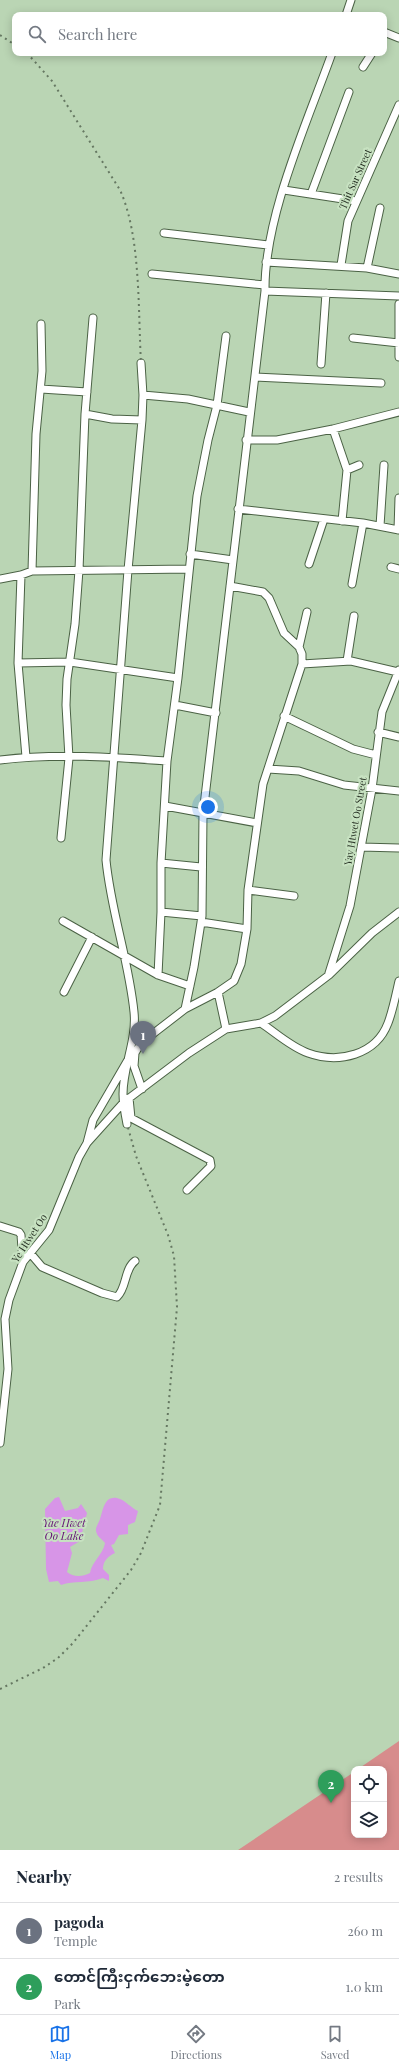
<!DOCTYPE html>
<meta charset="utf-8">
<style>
body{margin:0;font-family:"Playfair Display","Noto Sans Myanmar",serif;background:#f2f2f3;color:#1f2937}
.controls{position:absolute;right:12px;bottom:12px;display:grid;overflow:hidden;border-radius:8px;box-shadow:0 2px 10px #0003}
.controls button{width:36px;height:36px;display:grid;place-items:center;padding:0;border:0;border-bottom:1px solid #e0e1e3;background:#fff;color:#1f2937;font:20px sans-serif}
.you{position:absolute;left:208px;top:807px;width:14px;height:14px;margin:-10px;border:3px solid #fff;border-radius:50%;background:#1a73e8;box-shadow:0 0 0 6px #1a73e833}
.badge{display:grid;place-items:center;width:26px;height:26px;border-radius:50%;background:#1a73e8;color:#fff;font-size:13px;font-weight:700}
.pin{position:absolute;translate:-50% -33px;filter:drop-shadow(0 1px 2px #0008)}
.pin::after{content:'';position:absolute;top:21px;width:14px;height:12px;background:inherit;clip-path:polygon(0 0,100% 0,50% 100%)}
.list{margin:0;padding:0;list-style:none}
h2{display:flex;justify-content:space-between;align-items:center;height:52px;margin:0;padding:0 16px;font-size:17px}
h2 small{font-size:13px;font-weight:400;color:#747a83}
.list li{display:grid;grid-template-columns:26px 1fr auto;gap:12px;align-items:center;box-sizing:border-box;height:56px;padding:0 16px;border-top:1px solid #e0e1e3}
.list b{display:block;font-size:15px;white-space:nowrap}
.list p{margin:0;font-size:13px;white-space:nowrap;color:#747a83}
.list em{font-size:13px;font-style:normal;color:#747a83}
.icon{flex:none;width:22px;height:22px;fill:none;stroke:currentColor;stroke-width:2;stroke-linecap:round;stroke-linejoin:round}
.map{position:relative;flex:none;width:399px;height:1850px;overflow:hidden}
.search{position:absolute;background:#fff;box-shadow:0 2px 10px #0003;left:12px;right:12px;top:12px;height:44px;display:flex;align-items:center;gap:10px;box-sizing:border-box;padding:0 14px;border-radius:8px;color:#747a83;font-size:15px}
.sheet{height:164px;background:#fff}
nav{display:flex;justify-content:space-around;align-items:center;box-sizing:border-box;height:56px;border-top:1px solid #e0e1e3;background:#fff;font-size:11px;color:#747a83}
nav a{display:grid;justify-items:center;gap:2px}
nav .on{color:#1a73e8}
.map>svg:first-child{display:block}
</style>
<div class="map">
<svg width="399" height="1850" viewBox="0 0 399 1850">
<rect width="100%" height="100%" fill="#bad5b4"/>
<path fill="#d78c8c" d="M399,1741v109h-161l116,-78v63h30v-66h-26z"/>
<path fill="#d795e7" d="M59,1497l6,14 13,-3 3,-4 6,9 -7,28 -10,6 2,6 -5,19c6,5 15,5 23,1 2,-12 13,-18 15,-30 -2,-3 -7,-6 -8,-9 -3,-6 1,-9 3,-15 3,-8 4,-26 20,-20 4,1 13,10 18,12l-3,11 -7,3v9l-9,1 -5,9 -3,1 4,8c-7,3 -12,8 -12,16l6,6v6l-6,-3c-15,6 -29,2 -42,7l-3,-4 -9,1 -3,-13 -1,-60 10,-11z"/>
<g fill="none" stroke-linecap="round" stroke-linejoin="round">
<g stroke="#4b6245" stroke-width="9">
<path id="street" d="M346,15l5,-15
M384,32l15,6
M363,67l9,-14
M284,190l72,11
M311,194l38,-102
M164,233l104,12
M266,262l101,6 32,6
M341,265l7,-44 51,-116
M367,268l13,-60
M152,274l113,11
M265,291l134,5
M353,338l46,5
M399,357v-53
M321,364l5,-71
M255,377l126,6
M41,389l46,3
M143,395l45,4 61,13
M85,414l27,5 30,1
M333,429l14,41 -5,51
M246,440h31l56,-11 66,-17
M347,470l12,-5
M238,509l125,14 36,7
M380,526l4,-61
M398,530l1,-32
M190,554l43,6
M309,564l15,-45
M391,567l8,2
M32,571l157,-2
M21,575l-3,88 8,94
M0,579l21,-4 11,-4 4,-137 6,-63 -1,-47
M352,584l11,-61
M230,586l33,6 6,6 15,35 15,14 3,7v10l49,-3 47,11
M299,647l8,-35
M347,661l7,-45
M18,663l52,-1 108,16
M175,705l41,8
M284,716l69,33 23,6
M378,732l21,5
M0,760c55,-7 112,-3 167,1
M268,769l31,2 45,14 55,6
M165,806l92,17
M61,838l8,-80 -3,-53 1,-26 8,-55 4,-54 6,-156 8,-96
M361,847l38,1
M161,863l40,4
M248,890l46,6
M161,912l41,4
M63,921l95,54 32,11
M201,922l46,7
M329,973l21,-67 22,-117 10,-77 17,-42
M158,975l3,-63v-49l6,-102 11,-83 19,-182 11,-56 9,-35 9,-69
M64,992l28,-55
M218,992l8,37
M185,1009l33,-17 16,-11 7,-17 6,-35 1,-39 15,-106 39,-120
M261,1023c15,10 30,24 47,30 31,11 68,2 80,-30 5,-13 8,-29 11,-42
M135,1053l-1,13 8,23
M129,1098l2,20 79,42 1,6 -24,24
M127,1124c-2,-10 -4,-20 -4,-30 0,-28 14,-54 11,-82 -5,-51 -23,-100 -28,-152l22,-290 14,-150 1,-25 -2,-32
M87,1143l6,-23 36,-62 6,-5 6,-10 44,-34 9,-42 8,-51 1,-102 62,-523c-1,-74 42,-168 67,-238
M0,1226l19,6 2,3 2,27
M31,1254l11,13 60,26 15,4c10,-9 7,-28 18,-36
M0,1443l8,-74 -3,-50 4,-19 14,-38 26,-32 30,-73 8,-14 37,-41 65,-49 37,-24 35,-6 14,-7 54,-41 43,-42 27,-21"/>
</g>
<use href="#street" stroke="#fff" stroke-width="7"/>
<path stroke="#667862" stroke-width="2" stroke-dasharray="2 4" stroke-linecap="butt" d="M0,35l15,10
M27,53l25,28 68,109c21,46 18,121 21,173
M0,1689l43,-21 15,-10 15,-15 58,-73 10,-17 19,-48 17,-198 -3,-51 -6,-21 -32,-79 -9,-32"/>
</g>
<g text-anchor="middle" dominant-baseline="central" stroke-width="4" stroke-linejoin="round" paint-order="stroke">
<g font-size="10" fill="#263023" stroke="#c7e2c1">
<text transform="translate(355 179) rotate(-66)">Thit Sar Street</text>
<text transform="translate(355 821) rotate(-80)">Yay Htwet Oo Street</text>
<text transform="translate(29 1238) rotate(-57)">Ye Htwet Oo</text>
</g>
<g font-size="11" font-style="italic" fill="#641175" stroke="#c7e2c1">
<text x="64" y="1522">Yae Hwet<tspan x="64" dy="13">Oo Lake</tspan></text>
</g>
</g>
</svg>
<div class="controls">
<button><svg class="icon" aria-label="locate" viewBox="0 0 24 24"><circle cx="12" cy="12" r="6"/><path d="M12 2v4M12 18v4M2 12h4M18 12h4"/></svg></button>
<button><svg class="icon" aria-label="layers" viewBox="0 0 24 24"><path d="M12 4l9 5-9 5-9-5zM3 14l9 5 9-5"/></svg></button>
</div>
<div class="you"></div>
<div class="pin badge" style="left:143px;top:1054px;background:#6b7280">1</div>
<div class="pin badge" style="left:331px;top:1803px;background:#2e9e5b">2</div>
<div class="search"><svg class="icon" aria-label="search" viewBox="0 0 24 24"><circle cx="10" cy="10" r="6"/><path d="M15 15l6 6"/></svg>Search here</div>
</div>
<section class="sheet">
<h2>Nearby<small>2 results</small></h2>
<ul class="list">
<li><span class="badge" style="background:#6b7280">1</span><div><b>pagoda</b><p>Temple</p></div><em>260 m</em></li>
<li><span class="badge" style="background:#2e9e5b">2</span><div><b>တောင်ကြီးငှက်ဘေးမဲ့တော</b><p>Park</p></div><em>1.0 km</em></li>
</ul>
</section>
<nav>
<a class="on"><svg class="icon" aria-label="map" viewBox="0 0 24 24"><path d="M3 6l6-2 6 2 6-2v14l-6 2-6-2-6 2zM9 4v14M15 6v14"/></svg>Map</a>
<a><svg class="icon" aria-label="directions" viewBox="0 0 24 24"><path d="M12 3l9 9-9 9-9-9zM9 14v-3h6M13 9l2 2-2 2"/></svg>Directions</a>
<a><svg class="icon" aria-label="saved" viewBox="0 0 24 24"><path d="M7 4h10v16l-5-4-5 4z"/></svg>Saved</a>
</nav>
